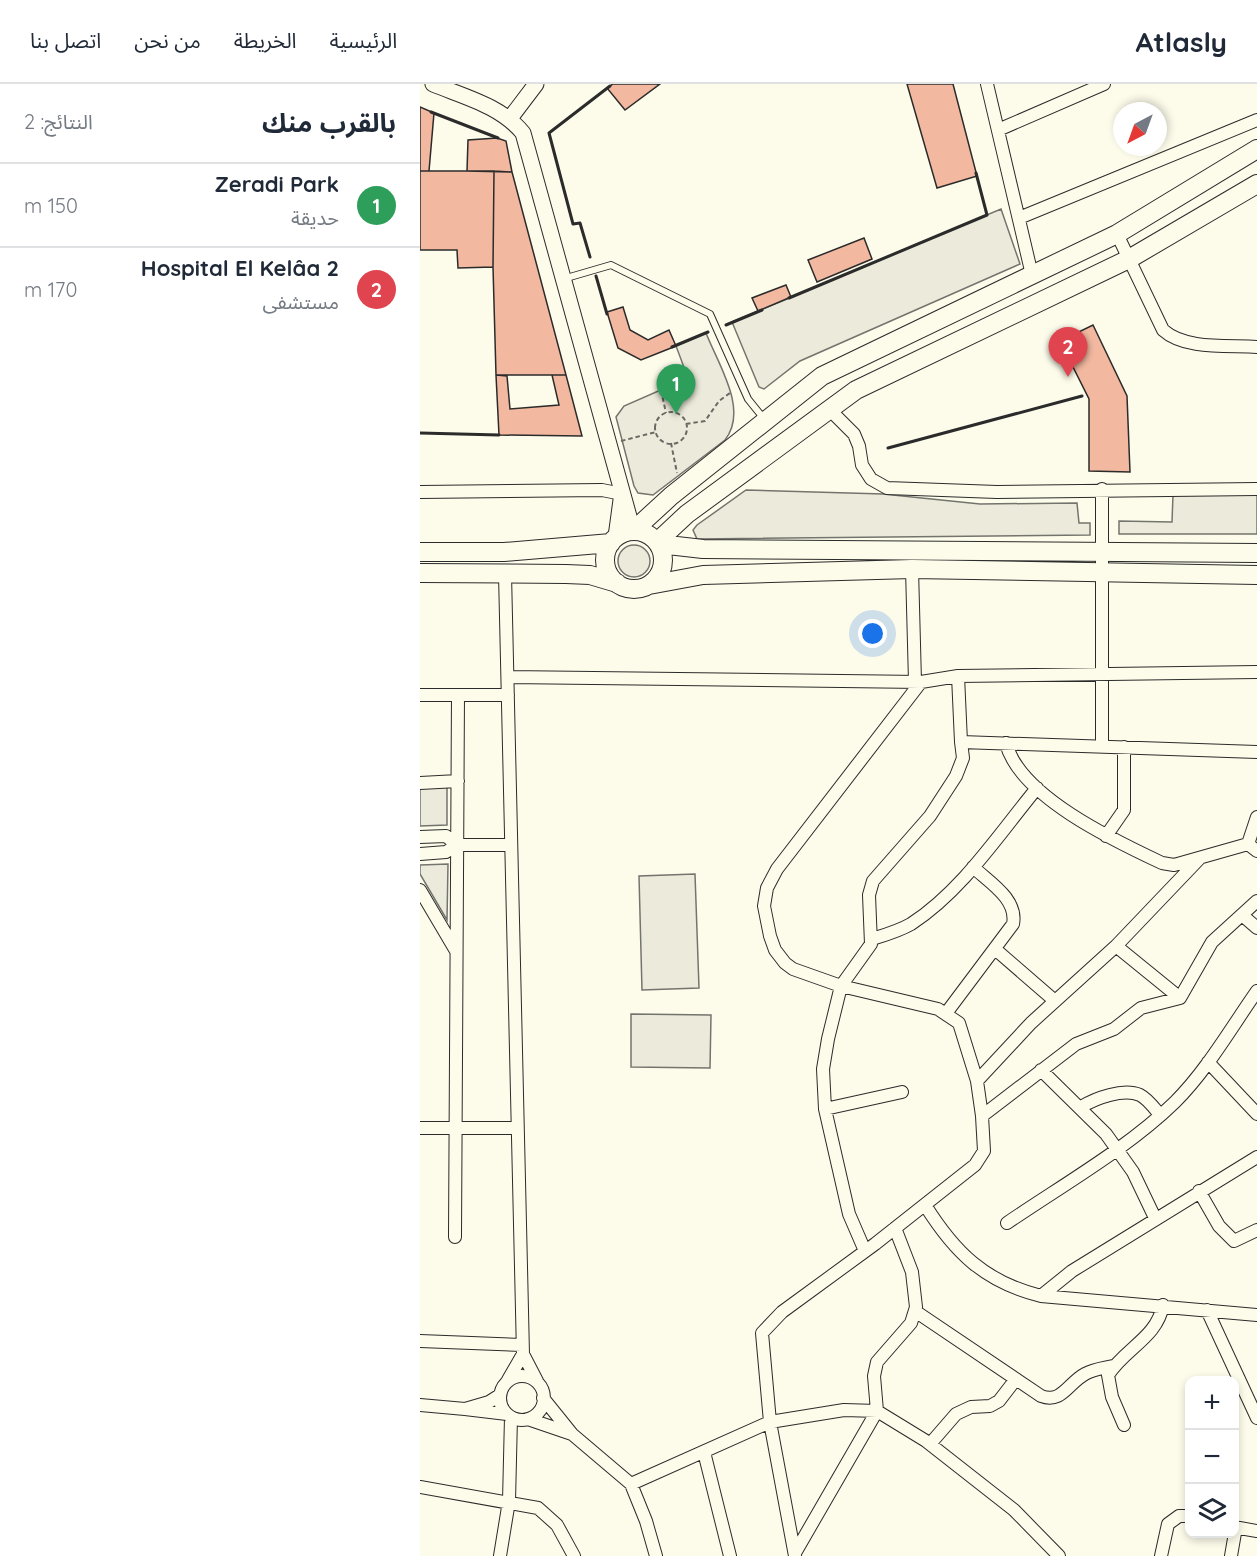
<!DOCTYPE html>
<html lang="ar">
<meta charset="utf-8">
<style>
body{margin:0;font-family:Quicksand,"Noto Sans Arabic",sans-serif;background:#f2f2f3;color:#1f2937;direction:rtl}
.controls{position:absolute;right:18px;bottom:18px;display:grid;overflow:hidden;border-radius:12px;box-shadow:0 3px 9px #0003}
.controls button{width:54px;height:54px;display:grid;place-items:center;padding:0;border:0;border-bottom:2px solid #e0e1e3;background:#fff;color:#1f2937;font:30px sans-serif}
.compass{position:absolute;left:693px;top:18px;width:54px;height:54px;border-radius:50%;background:#fff;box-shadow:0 3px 9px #0003;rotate:221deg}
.you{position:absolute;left:453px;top:550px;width:21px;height:21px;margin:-15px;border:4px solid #fff;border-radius:50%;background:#1a73e8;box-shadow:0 0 0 9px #1a73e833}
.badge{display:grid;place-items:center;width:39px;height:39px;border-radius:50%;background:#c62828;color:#fff;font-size:20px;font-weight:700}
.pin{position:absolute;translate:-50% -50px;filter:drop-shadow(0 2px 3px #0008)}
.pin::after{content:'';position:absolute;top:32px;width:21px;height:18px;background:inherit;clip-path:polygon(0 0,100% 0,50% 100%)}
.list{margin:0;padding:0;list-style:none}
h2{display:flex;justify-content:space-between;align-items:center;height:78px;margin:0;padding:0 24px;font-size:26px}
h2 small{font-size:20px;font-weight:400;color:#747a83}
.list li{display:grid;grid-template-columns:39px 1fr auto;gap:18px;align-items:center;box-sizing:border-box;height:84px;padding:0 24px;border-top:2px solid #e0e1e3}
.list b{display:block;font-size:22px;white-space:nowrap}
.list p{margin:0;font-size:20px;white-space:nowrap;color:#747a83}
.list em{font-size:20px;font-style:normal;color:#747a83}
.icon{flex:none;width:33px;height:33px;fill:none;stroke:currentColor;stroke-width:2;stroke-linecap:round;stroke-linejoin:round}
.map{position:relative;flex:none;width:837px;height:1472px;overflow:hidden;direction:ltr}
header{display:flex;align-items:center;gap:36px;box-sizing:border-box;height:84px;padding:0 30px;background:#fff;border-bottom:2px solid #e0e1e3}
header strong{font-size:28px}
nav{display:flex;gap:33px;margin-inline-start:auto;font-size:21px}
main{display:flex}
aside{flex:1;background:#fff}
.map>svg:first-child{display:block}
</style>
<header>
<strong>Atlasly</strong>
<nav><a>الرئيسية</a><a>الخريطة</a><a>من نحن</a><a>اتصل بنا</a></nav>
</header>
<main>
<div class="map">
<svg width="837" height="1472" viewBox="0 0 837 1472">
<rect width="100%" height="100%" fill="#fdfbea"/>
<path fill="#ecebdb" stroke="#74746e" stroke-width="1.5" d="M581,125l19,55 -220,97 -36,28 -5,-2 -27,-65z
M286,249c12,31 43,77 19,107l-72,55 -15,-2 -4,-7 -18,-69 8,-11 64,-28 -12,-32z
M326,406l137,4 97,10 97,-1 2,20h11v12l-393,4 -4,-9 4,-5z
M753,411h84v39h-138v-13l53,1z
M198 477a16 16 0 1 1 32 0a16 16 0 1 1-32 0Z
M0,703h27v38l-27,1z
M28,780l-1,56 -27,-46v-9z
M275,790l4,114 -57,2 -3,-114z
M211,930l80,1 -1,53 -79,-1z"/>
<path fill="#f2b8a0" stroke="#2b2b2b" stroke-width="1.5" d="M193,0h47l-35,26 -18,-22z
M487,0h46l24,92 -40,12z
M0,23l14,6 -5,58h-9z
M77,54l9,3 6,31 -45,-1 1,-31z
M0,87h74l-1,96 -35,1 -1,-18h-37z
M74,87l18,1 54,203h-70l-3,-108z
M444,154l8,21 -55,23 -9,-22z
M366,201l5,12 -33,14 -6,-13z
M203,223l7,23 18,10 21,-10 7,16 -35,14 -23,-12 -11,-36z
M673,241l34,71 3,76 -41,-1v-72l-29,-58z
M76,291l11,1 3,33 49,-4 -7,-30h14l16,61 -83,-1z"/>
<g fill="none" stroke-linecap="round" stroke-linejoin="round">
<g stroke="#2b2b2b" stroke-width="8">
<path id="service" d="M143,195l48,-14 99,49 38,85 17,21"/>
</g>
<g stroke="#2b2b2b" stroke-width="14">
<path id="minor" d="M567,0l45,191
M578,46l106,-46
M599,134l238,-98
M697,150l46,96c22,20 65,15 94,17
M409,325l25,25 5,12 3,19 9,14 16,9 110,4 260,-3
M0,408l182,-2 20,4
M492,485l3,113
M85,490l18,780
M538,592l3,66 296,10
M88,593l413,5 37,-6 299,-4
M0,611h88
M586,659c13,53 109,98 156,120l12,2 74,-21
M682,663v-258
M0,699l38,-2
M837,733l-9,27 9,7
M686,752l18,-26v-63
M0,753l26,-1 11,9
M0,770l26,-2 11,-7h54
M0,806l36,61
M822,831l15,13
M452,855c13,-4 27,-8 39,-15 51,-33 88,-90 126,-136
M696,862l64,52
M575,865l60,52
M527,928l66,-88c5,-25 -24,-42 -40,-57
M788,978l49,52
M621,986l65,64 27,38 22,46
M557,997l54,-58 85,-77 84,-88
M661,1023c15,-9 42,-19 59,-12 8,4 15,14 20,20
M405,1025l77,-17
M562,1032l94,-72 38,-15 27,-21 39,-10 32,-56 45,-41
M0,1044h97
M779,1107l20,35 15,15 23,-11
M505,1121c30,48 60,77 116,91l216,19
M587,1139c54,-37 121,-75 168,-121 32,-32 56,-74 82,-111
M35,1153l3,-542
M445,1167l-16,-37 -24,-105 -2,-40 5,-30 13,-53 30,-42 -2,-49 4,-14 57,-65 26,-40 7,-18 -2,-16
M621,1212l31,-25 185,-114
M787,1226l50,108
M495,1227l126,85c21,8 27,-13 44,-22 8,-5 19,-6 28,-8
M0,1257l102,4
M80 1314a22 22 0 1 1 44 0a22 22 0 1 1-44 0Z
M88,1296l15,-26 14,27
M80,1311l-11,7 -24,7 42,5
M123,1314l29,36 59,50 15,37 10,35
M0,1321l45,4
M108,1335l44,15
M704,1341l-12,-28 -4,-22c17,-27 49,-37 55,-70
M510,1360l26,-30 15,-7 19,-1 9,-5 17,-22
M284,1368l26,104
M211,1400l139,-62 74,-12 33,1 49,30 88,69 45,46
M0,1403l118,21 19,17 17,31
M814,1443l23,4
M375,1469l82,-142 -3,-35 3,-14 34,-39 5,-16 -4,-35 -17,-44
M80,1472l9,-55 2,-84
M375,1472l-25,-134 -8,-89 20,-21 93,-68 100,-79 9,-14 -2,-35 -5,-35 -18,-58 -21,-14 -97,-23 -48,-17 -8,-6 -10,-13 -5,-14 -6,-30 3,-18 10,-19 144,-187
M741,1472l7,-32 11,-8h11
M811,1472l5,-29"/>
</g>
<g stroke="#2b2b2b" stroke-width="17">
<path id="tertiary" d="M13,0c32,13 68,22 90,49l110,398
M91,33l25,-33
M196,453l5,-37"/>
</g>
<g stroke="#2b2b2b" stroke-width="20">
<path id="primary" d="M185 476a29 29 0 1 1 58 0a29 29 0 1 1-58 0Z
M213,447l38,-35 151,-120 295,-142 140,-85
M237,458l30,-28 169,-124 273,-131 128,-75
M239,460l44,5 554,4
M0,468h84l107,-9
M0,489l146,1 24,1 27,8
M229,501l54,-10 209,-6 345,6"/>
</g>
<path stroke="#6a6964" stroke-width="2" stroke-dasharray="4.5 3" stroke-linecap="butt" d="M241,306l5,23
M235 344a16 16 0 1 1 32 0a16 16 0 1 1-32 0Z
M266,340l19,-3 14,-20 11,-8
M201,357l35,-9
M251,359l6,30"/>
<use href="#service" stroke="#fdfbea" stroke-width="6"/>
<use href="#minor" stroke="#fdfbea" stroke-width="12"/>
<use href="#tertiary" stroke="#fdfbea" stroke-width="15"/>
<use href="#primary" stroke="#fdfbea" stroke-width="18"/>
<path stroke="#2b2b2b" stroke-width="3" d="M11,28l67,26
M170,173l-10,-34 -7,1 -24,-91 61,-47
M176,192l11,38
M369,214l198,-83 -11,-42
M306,241l36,-15
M252,263l36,-15
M0,349l79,2
M468,364l194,-52"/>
</g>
</svg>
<div class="controls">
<button>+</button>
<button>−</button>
<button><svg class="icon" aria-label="layers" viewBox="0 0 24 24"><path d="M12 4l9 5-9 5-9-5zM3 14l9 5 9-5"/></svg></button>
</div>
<svg class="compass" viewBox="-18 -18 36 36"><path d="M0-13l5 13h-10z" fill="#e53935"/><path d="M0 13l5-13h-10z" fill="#747a83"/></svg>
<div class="you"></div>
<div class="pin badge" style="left:256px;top:330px;background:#2e9e5b">1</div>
<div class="pin badge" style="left:648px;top:293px;background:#e0444e">2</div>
</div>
<aside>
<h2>بالقرب منك<small>النتائج: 2</small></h2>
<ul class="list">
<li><span class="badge" style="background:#2e9e5b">1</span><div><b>Zeradi Park</b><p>حديقة</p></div><em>150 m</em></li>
<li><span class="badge" style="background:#e0444e">2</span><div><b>Hospital El Kelâa 2</b><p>مستشفى</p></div><em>170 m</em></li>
</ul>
</aside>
</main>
